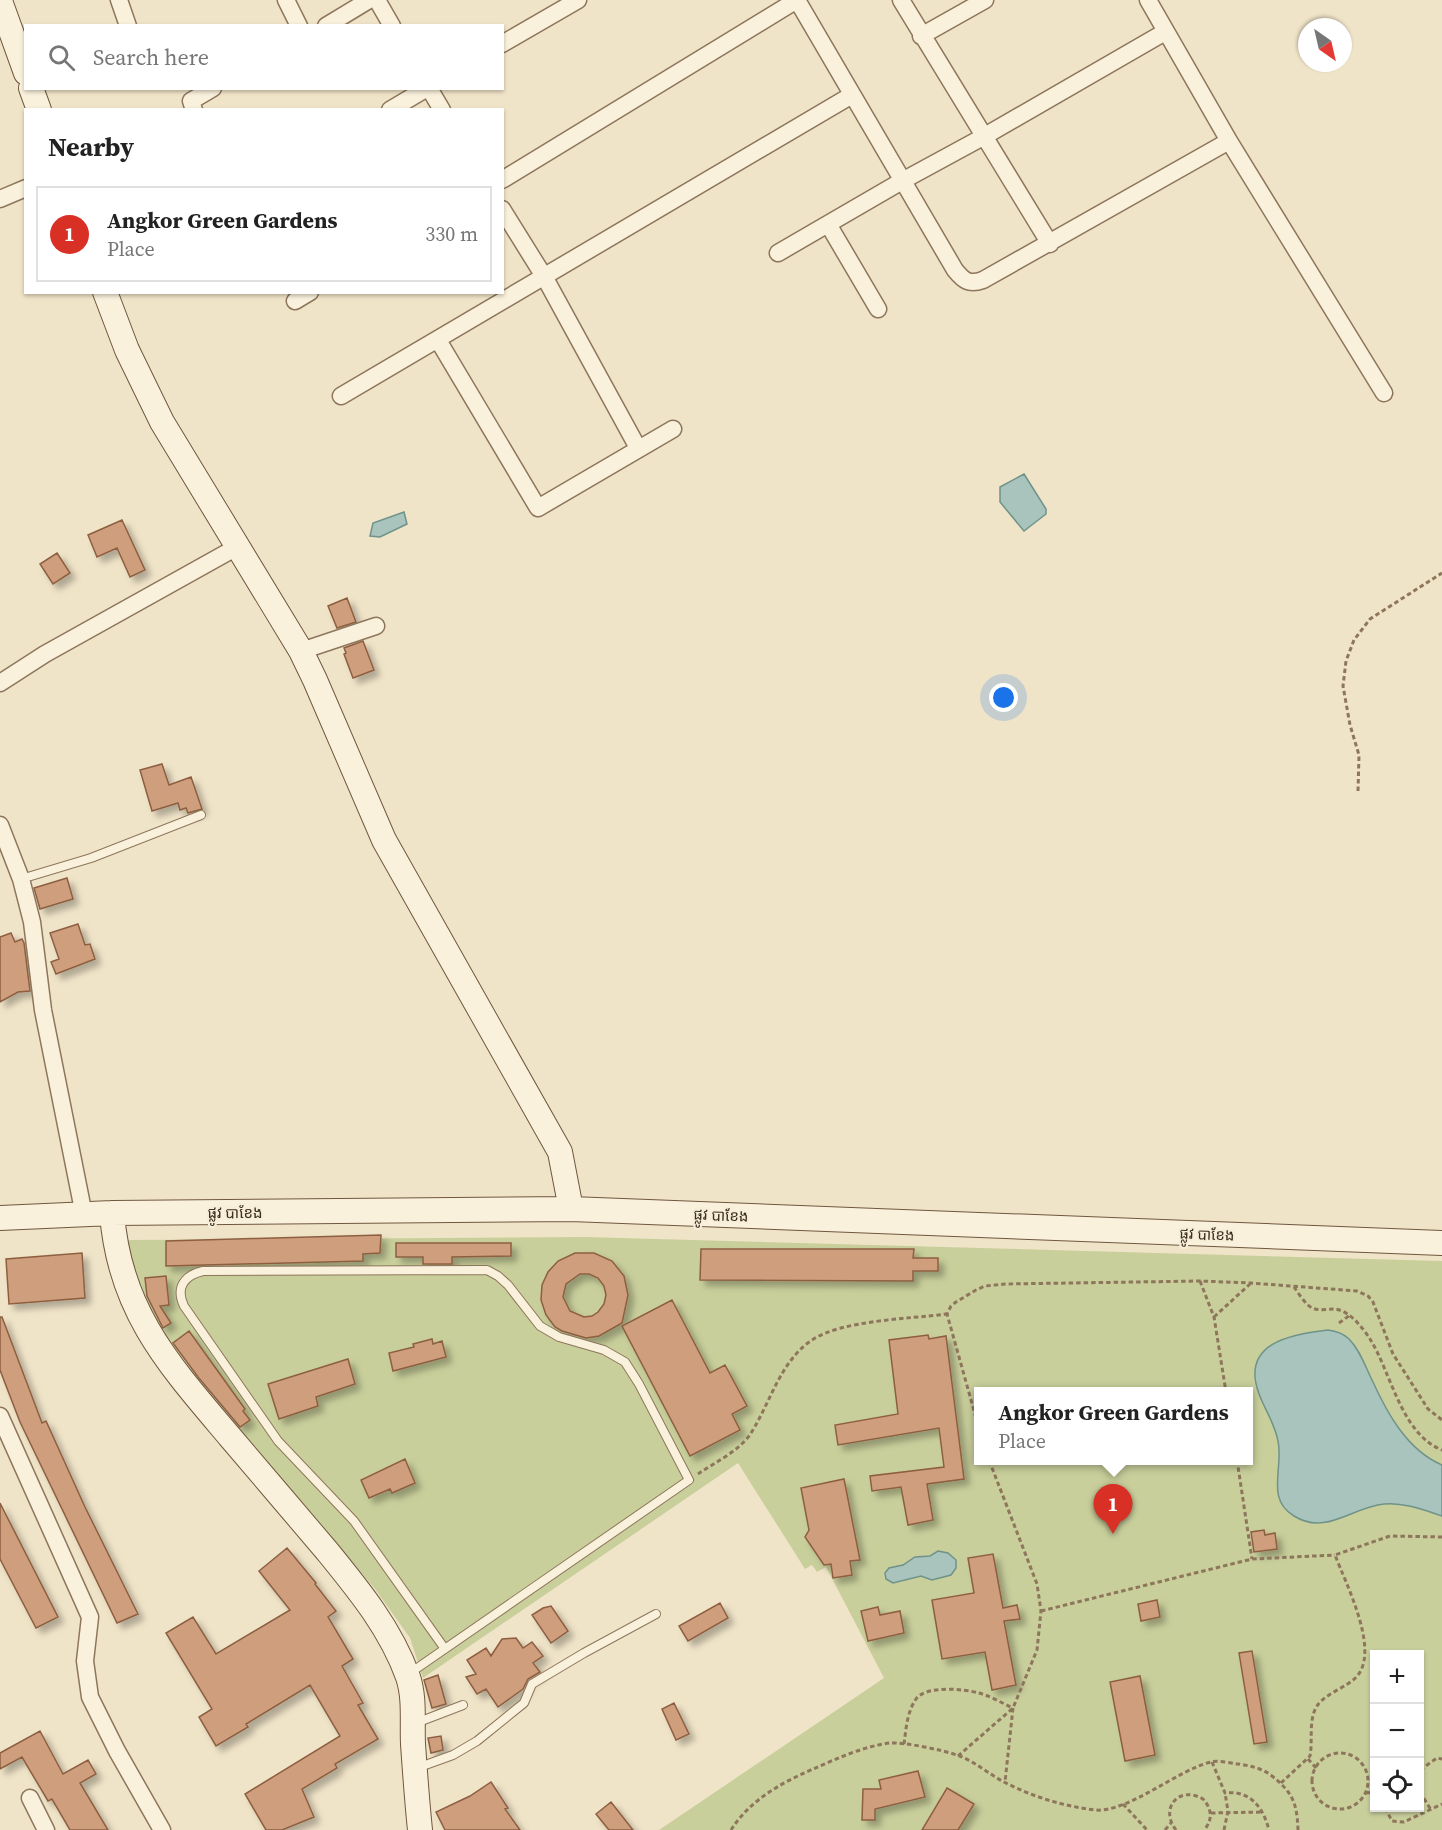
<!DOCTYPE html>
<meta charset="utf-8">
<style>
body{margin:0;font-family:"Source Serif 4","Noto Sans Khmer",serif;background:#f2f2f2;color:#222}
.controls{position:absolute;right:18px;bottom:18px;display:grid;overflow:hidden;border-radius:0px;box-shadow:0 2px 4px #0004}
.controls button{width:54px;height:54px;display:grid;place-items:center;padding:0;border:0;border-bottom:2px solid #e0e0e0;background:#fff;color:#222;font:30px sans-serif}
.compass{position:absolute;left:1298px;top:18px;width:54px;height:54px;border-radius:50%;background:#fff;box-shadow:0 2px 4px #0004;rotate:146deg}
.you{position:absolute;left:1004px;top:698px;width:21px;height:21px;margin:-15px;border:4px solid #fff;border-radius:50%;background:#1a73e8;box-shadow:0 0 0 9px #1a73e833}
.badge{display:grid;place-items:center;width:39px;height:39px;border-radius:50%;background:#d93025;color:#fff;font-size:20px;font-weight:700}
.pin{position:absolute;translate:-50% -50px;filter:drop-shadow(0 2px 3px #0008)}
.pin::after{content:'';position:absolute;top:32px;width:21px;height:18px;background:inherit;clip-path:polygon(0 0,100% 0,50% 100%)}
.popup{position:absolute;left:974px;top:1387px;width:279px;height:78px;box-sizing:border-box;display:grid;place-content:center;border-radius:0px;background:#fff;filter:drop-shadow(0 2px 4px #0005);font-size:20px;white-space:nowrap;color:#767676}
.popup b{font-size:22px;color:#222}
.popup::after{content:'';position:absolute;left:50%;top:100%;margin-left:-12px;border:12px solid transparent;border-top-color:#fff}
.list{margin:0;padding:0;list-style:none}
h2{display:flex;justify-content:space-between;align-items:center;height:78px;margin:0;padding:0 24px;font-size:26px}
h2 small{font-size:20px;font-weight:400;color:#767676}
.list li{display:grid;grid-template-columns:39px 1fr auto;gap:18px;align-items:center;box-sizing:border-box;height:96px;margin:0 12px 12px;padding:0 12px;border:2px solid #e0e0e0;border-radius:0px}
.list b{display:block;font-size:22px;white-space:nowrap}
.list p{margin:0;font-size:20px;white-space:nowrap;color:#767676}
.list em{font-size:20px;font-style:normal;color:#767676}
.icon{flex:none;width:33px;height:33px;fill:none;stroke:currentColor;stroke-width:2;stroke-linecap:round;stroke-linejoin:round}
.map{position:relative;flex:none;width:1442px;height:1830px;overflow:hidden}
.search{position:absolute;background:#fff;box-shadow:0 2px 4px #0004;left:24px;top:24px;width:480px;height:66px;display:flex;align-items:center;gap:15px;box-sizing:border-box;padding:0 21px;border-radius:0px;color:#767676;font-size:22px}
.panel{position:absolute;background:#fff;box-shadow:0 2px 4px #0004;left:24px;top:108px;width:480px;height:186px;border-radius:0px}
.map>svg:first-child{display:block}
</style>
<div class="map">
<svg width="1442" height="1830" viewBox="0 0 1442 1830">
<defs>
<filter id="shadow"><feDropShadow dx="5.5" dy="5.5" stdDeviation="3" flood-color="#0004"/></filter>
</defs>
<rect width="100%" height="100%" fill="#f0e4c8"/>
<path fill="#c9cf9b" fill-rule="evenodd" d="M586,1237l856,24v569h-783l225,-152 -58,-111 -9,5 -5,-7 -7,4 -67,-106 -315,215 -13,-40 -35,-49 -72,-86 -38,-42 -111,-139 -16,-37 -14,-45zM978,1392h270v68h-270zM1374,1654h46v154h-46z"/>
<path fill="#a9c4bc" stroke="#6f938a" stroke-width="1.5" d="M1024,474l22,35v5l-22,17 -24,-29v-15z
M404,512l3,12 -27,13 -10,-1 3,-13z
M1328,1330c8,1 15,3 21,9 11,11 16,27 23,41 15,33 35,70 70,85v51c-18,-6 -39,-14 -58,-12 -32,3 -58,32 -90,12 -29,-17 -10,-49 -16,-75 -3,-17 -13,-31 -19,-47 -19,-51 32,-60 69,-64z
M938,1551l10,2 8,7v8l-5,7 -19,5 -11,-4 -28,7 -7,-4 -1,-6 4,-5 14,-3 12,-8 15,-1z"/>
<path fill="#cf9f7d" stroke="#8d5f41" stroke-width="1.5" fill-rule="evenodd" filter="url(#shadow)" d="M122,520l23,50 -15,7 -13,-29 -20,9 -9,-22z
M57,553l13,20 -17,11 -13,-20z
M347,598l9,24 -19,6 -9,-22z
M363,641l11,29 -21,8 -9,-24 2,-1 -2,-5z
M162,764l7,21 22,-8 11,32 -14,4 -2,-5 -6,2 -2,-7 -26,8 -12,-41z
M67,878l6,21 -33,10 -6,-21z
M78,924l7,21 5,-1 5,15 -39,15 -5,-12 8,-3 -9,-26z
M11,933l4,9 7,-3 2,4 6,48 -12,1 -18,10v-65z
M381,1235l-1,18 -17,1v7l-197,5v-25z
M396,1243h115v13l-59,1v7h-29v-7h-27z
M701,1249h213l-1,9h25v13h-25v10l-213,-1z
M82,1253l3,45 -76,6 -3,-45z
M575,1253h19l18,8 12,15 4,19 -6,28 -23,13 -13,2 -24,-7 -7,-4 -9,-12 -5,-15 1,-15 6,-13 10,-11zM580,1274h9l9,4 6,8 2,9 -2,9 -6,8 -6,4 -8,1 -14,-6 -7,-14 3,-13z
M166,1276l3,29 -9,1 11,17 -8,5 -16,-32 -2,-18z
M672,1300l38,73 15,-8 22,41 -15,8 8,16 -50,26 -68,-130z
M0,1317h2l40,106 4,-2 39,86 53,107 -21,9 -97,-201 -20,-52z
M189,1331l56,78 -2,2 7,9 -10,7 -42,-50 -25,-34z
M928,1335l1,4 17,-3 18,143 -37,5 6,36 -25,5 -7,-38 -29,4 -2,-15 74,-9 -5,-39 -101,17 -3,-20 63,-11 -9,-74z
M432,1339l1,5 9,-3 4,16 -53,14 -4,-18 25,-6 -1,-3z
M348,1359l7,25 -39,13 2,9 -39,13 -11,-35z
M405,1459l10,24 -23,10 -2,-4 -21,9 -8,-18z
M844,1479l16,81 -10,1 2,14 -19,3 -2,-14 -7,1 -19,-28 4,-7 -8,-42z
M0,1503l58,114 -22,11 -36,-69z
M1264,1530l1,5 10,-2 2,16 -23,3 -3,-20z
M287,1548l29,35 -1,1 21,27 -8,6 25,42 -11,7 21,37 -5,2 20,34 -43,25 2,4 -35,21 12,28 -32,13h-16l-21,-36 95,-58 -30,-51 -64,39 2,3 -32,19 -17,-29 13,-8 -46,-76 27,-16 23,37 74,-44 -31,-39z
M993,1554l10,54 14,-3 3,14 -16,2 12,64 -24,5 -7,-38 -43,7 -10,-59 42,-7 -6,-35z
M1157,1600l3,17 -19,4 -3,-17z
M720,1603l8,15 -40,23 -9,-15z
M551,1606l17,25 -17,12 -19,-28 11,-7z
M878,1607l2,8 20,-4 4,22 -36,8 -7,-30z
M516,1638l7,10 9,-6 11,14 -10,7 7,9 -12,7 -5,10 -25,18 -12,-18 -9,5 -11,-17 10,-3 -9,-14 19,-12 5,8 11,-17z
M1252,1651l15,91 -13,2 -15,-91z
M438,1675l8,29 -14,4 -8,-28z
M1140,1676l15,79 -30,6 -15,-79z
M674,1703l15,31 -13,6 -14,-31z
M40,1731l23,43 25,-14 8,14 -16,9 28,47h-38l-18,-31 -4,2 -26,-44 -22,12v-16z
M441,1736l2,14 -12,3 -3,-15z
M918,1771l7,26 -50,12v11h-13l1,-31h18l-2,-9z
M491,1782l17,26 -3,1 15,21h-75l-9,-18 34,-16z
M947,1788l27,16 -16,26h-36z
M611,1802l22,28h-24l-13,-16z"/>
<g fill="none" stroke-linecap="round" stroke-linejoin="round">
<g stroke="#8d765c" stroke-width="10">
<path id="lane" d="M21,879l70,-21 110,-43
M410,1673l279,-193 -50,-96 -14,-22 -21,-12 -45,-13 -19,-11 -32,-41 -10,-9 -11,-6 -284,1c-18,4 -28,16 -19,35l94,135 76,80 91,128
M416,1723l47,-18
M417,1768l36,-13 24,-14 47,-38 8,-19 52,-31 72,-39"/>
</g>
<g stroke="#8d765c" stroke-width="19">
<path id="street" d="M119,0l9,26
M286,0l13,26
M377,0l15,26
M797,0l158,270c9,11 14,15 28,10l246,-139
M901,0l149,244
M1148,0l81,141 155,252
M326,26l43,-26
M921,36l64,-36
M502,44l76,-44
M429,88l13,22
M194,110l-3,-9 22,-13
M390,110l37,-22
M502,180l295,-180
M0,199l26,-11
M502,209l43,69 93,170
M828,224l50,85
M778,253l124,-72 81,-44 182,-105
M295,301l15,-9
M438,340l100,168 135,-79
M341,396l511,-301
M301,651l75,-25
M0,683l45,-29 192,-107
M0,825l21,54 11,43 11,88 41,205
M0,1416l90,201 -5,44 5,36 27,54 45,79
M30,1798l16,32"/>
</g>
<g stroke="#6f573f" stroke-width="26">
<path id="secondary" d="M0,1l26,72
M31,88l8,22
M105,292l22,58 35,72 139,229 14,29 69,160 176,312 11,57
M112,1213c7,98 58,153 118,224 32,38 65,76 97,114 31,38 64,78 81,126 7,21 4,45 5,67 2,29 4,57 7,86
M0,1218l112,-5 459,-4 871,34"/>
</g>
<path stroke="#8d765c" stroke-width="3" stroke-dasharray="4.5 3" stroke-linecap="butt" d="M1358,791l1,-36 -9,-30 -7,-39 3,-25 8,-21 16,-21 72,-46
M1200,1281l14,36 12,75
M1294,1287c5,7 11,17 18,21 7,3 16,1 23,1 15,2 27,18 35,30 21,33 31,95 72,111
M1214,1317l36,-33
M1339,1323l11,-8
M978,1425l-31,-111 4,-8 5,-4 20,-12 9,-4 20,-2 195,-3 51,2 106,8 11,5 5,6 20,52 35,55 14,11
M1237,1460l15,99
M698,1474c16,-11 39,-22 51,-38 21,-31 30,-74 63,-96 30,-20 97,-21 134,-26
M1041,1611l211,-52 83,-4
M904,1744c2,-15 3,-32 12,-45 10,-14 48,-10 63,-6 11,3 23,10 34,15l-8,74
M1312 1781a28 28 0 1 1 56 0a28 28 0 1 1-56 0Z
M958,1756l55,-48 24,-58 4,-39 -4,-27 -48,-124
M1308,1759l8,9
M1212,1762l13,31c25,-3 38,14 44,37
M1420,1770l17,-12 5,1
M1281,1783l29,-27c3,-15 -2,-36 7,-50 8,-13 32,-19 41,-31 21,-27 -12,-91 -23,-120l55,-19 52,1
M1420,1792l11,18
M1366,1793l8,-1
M1123,1804l24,26
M1385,1808l7,13 12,1 38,-18
M1211,1813l52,-1
M731,1830c19,-30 50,-47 82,-61 23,-10 51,-23 77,-26 15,-1 52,7 67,12 17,6 32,19 47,27 29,15 59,24 91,28 33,3 84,-41 116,-48 8,-2 19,1 27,2 13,2 24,4 34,12 21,17 25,27 26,54
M1165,1830l6,-7
M1176,1830c-17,-22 3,-45 27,-31 9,10 10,21 1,31
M1224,1830l4,-19 -3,-18"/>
<use href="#lane" stroke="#faf1dc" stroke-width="8"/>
<use href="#street" stroke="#faf1dc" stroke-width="16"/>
<use href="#secondary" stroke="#faf1dc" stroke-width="24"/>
</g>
<g text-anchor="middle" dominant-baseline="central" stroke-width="4.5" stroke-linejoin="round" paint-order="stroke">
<g font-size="15" fill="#3d2e20" stroke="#f7eed8">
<text x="235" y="1212">ផ្លូវ បាខែង</text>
<text transform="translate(721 1215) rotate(2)">ផ្លូវ បាខែង</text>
<text transform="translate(1207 1234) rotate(2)">ផ្លូវ បាខែង</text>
</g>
</g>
</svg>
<div class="controls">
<button>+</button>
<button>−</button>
<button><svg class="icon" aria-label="locate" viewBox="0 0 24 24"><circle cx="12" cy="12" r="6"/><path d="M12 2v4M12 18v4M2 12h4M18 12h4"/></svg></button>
</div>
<svg class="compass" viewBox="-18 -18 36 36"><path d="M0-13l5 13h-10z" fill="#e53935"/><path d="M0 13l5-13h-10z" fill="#767676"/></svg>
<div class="you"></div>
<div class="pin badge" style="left:1113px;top:1534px">1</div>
<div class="popup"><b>Angkor Green Gardens</b>Place</div>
<div class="search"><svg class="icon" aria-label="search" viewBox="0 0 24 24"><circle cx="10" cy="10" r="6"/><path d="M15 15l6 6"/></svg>Search here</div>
<section class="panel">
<h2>Nearby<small></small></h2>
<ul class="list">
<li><span class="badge">1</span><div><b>Angkor Green Gardens</b><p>Place</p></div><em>330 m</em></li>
</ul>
</section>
</div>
